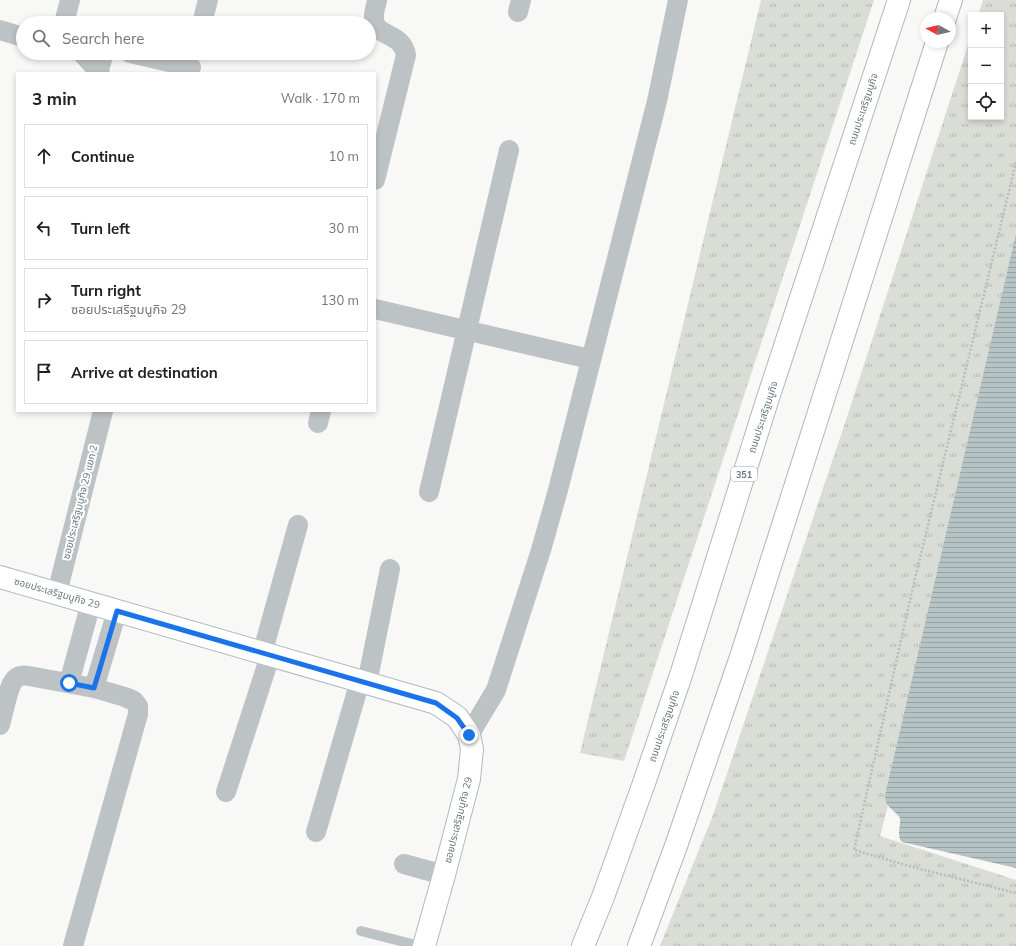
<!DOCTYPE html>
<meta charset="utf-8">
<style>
body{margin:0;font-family:Mulish,"Noto Sans Thai",sans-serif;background:#f6f6f6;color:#202124}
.controls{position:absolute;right:12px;top:12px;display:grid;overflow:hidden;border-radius:0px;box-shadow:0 2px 6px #0003}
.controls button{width:36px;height:36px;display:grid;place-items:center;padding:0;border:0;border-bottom:1px solid #e0e0e0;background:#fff;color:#202124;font:20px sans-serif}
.compass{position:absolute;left:920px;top:12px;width:36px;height:36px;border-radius:50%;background:#fff;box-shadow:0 2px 6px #0003;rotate:278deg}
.stop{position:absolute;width:12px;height:12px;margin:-9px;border:3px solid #1a73e8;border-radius:50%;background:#fff}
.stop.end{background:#1a73e8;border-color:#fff;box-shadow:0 1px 4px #0008}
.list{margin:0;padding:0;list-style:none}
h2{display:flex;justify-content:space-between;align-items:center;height:52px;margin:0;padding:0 16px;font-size:17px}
h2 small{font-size:13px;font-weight:400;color:#757577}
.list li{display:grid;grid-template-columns:26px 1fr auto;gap:12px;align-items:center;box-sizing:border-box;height:64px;margin:0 8px 8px;padding:0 8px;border:1px solid #e0e0e0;border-radius:0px}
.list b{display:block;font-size:15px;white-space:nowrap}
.list p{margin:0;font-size:13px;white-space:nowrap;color:#757577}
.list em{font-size:13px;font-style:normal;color:#757577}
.icon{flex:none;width:22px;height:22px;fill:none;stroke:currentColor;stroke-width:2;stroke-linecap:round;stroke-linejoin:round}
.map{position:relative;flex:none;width:1016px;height:946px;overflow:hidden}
.search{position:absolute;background:#fff;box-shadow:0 2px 6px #0003;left:16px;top:16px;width:360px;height:44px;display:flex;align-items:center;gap:10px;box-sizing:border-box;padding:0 14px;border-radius:22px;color:#757577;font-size:15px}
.panel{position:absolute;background:#fff;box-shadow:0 2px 6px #0003;left:16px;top:72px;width:360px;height:340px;border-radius:0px}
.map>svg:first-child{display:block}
</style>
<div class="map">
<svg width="1016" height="946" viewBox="0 0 1016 946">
<defs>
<pattern id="grass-tufts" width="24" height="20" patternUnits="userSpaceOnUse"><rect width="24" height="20" fill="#d9ddd6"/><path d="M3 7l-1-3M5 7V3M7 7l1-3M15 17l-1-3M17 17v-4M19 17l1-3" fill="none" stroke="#b4b8b3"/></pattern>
<pattern id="water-rules" width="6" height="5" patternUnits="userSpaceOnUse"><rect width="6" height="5" fill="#b6c3c5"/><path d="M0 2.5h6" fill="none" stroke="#98a3a5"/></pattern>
</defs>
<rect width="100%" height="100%" fill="#f8f8f6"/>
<path fill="url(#grass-tufts)" d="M761,0h113l-250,761 -44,-8z
M983,0h33v319l-136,517 136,44v66h-356l53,-131 132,-392 126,-387v81h30v-102h-23z"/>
<path fill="url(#water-rules)" d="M1016,234v634l-114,-26c-6,-6 -1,-16 -2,-24 -7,-10 -15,-10 -15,-23z"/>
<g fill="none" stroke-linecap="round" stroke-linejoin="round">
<g stroke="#b2b9bc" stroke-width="24">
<path id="secondary" d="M0,577l436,126 21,14 12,18 3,14 -3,30 -25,96 -20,71"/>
</g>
<g stroke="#b1b7ba" stroke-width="24">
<path id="primary" d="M945,18l6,-18
M583,946l20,-49 41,-114 37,-108 86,-274 132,-401
M639,946l37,-100 65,-189 196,-615"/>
</g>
<path stroke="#b8bcbe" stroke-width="2.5" stroke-dasharray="2 2" stroke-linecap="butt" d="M1016,162l-103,425 -59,263 62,18 100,25"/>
<path stroke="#bdc3c5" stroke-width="10" d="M361,931l59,15"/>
<path stroke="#bdc3c5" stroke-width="20" d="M518,12l3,-12
M64,23l6,-23
M202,23l6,-23
M0,30l23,7
M82,53l18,20
M130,53l61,14
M98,73l6,-20
M375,180l31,-125c-4,-24 -31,-17 -32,-36 -1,-6 2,-13 3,-19
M375,309l215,50
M318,423l3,-12
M429,492l80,-342
M57,593l46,-182
M262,654l36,-129
M69,683l22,-80
M367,683l23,-114
M94,688l23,-77
M0,725c3,-10 8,-39 15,-46 4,-4 9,-4 14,-3l65,12 31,9 9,4 4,5v8l-65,232
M469,735l27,-45 45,-140 17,-60 99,-389 21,-101
M226,792l44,-136
M316,832l44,-151
M404,864l40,11"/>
<use href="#secondary" stroke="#fff" stroke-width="22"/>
<use href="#primary" stroke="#fff" stroke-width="22"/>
</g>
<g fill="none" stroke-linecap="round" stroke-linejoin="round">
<path stroke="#1a73e8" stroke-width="5" d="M69,683l25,5 23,-77 319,92 21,15 12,17"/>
</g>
<g text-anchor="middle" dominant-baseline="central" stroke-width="4" stroke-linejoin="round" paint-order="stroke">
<rect fill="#fff" stroke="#94a0a5" stroke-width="1" x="731" y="467" width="26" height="14" rx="3"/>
<g font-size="9" font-weight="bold" fill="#66787e">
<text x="744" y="474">351</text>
</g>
<g font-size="10" fill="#66787e" stroke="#fff">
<text transform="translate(863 109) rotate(-72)">ถนนประเสริฐมนูกิจ</text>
<text transform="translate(763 417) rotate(-72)">ถนนประเสริฐมนูกิจ</text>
<text transform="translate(80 502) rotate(-76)">ซอยประเสริฐมนูกิจ 29 แยก 2</text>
<text transform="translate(57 593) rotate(16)">ซอยประเสริฐมนูกิจ 29</text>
<text transform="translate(664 726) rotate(-71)">ถนนประเสริฐมนูกิจ</text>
<text transform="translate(458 820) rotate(-76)">ซอยประเสริฐมนูกิจ 29</text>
</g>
</g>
</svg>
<div class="controls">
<button>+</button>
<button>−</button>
<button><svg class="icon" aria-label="locate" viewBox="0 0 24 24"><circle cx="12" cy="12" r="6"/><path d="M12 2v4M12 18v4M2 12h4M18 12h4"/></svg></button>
</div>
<svg class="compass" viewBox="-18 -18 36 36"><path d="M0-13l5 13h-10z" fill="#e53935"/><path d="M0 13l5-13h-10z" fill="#757577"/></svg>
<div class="stop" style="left:69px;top:683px"></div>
<div class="stop end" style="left:469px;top:735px"></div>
<div class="search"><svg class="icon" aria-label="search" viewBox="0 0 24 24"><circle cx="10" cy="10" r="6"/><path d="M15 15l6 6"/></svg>Search here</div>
<section class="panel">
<h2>3 min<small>Walk · 170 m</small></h2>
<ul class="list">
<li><svg class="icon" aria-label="ahead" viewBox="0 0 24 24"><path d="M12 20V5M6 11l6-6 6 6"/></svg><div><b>Continue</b></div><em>10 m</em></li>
<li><svg class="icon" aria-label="left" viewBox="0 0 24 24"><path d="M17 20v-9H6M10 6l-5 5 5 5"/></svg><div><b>Turn left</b></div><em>30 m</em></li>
<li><svg class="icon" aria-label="right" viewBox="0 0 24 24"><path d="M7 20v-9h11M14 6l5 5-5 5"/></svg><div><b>Turn right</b><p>ซอยประเสริฐมนูกิจ 29</p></div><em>130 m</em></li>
<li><svg class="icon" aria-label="arrive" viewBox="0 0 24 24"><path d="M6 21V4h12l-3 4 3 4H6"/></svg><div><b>Arrive at destination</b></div></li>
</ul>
</section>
</div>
